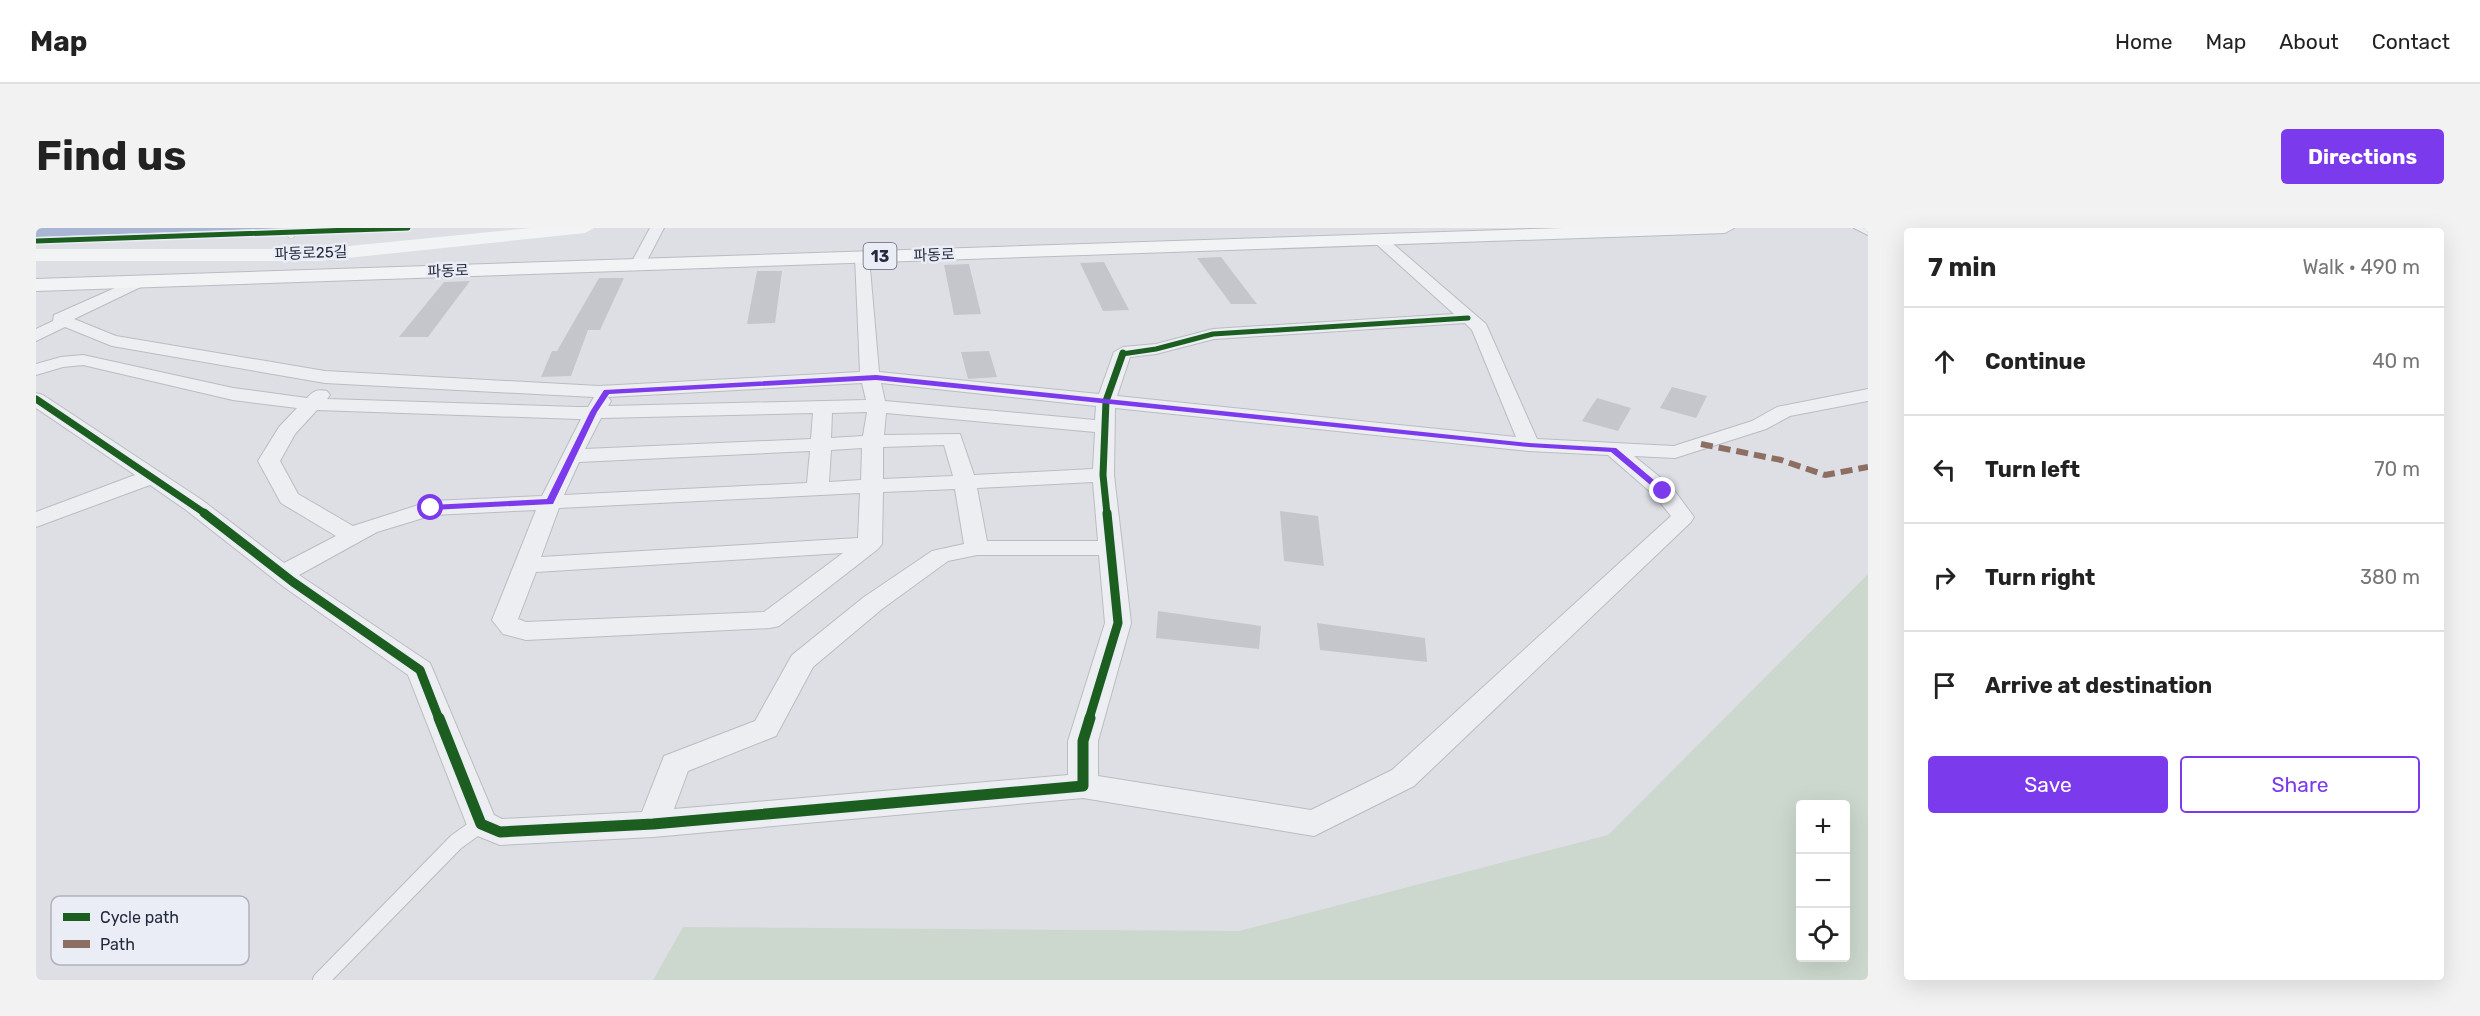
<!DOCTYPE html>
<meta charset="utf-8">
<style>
body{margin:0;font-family:Rubik,"Noto Sans KR",sans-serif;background:#f2f2f2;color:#222}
.controls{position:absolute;right:18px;bottom:18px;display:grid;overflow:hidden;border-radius:6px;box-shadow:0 6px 24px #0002}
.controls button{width:54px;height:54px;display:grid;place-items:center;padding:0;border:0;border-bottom:2px solid #e0e0e0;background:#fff;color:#222;font:30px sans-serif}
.stop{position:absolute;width:18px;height:18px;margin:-14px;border:4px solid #7c3aed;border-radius:50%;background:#fff}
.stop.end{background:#7c3aed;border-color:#fff;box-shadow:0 2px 6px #0008}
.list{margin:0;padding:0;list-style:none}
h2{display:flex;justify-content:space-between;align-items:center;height:78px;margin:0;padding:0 24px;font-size:26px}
h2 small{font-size:20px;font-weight:400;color:#767676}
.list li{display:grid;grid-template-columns:39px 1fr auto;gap:18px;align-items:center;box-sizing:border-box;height:108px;padding:0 24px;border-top:2px solid #e0e0e0}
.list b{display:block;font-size:22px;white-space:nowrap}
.list em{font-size:20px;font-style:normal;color:#767676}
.actions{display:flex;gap:12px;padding:18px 24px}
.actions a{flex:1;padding:14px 0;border:2px solid #7c3aed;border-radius:6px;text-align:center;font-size:21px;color:#7c3aed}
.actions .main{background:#7c3aed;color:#fff}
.icon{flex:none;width:33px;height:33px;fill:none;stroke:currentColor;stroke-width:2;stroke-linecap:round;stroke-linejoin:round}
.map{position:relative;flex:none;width:1832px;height:752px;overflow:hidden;border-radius:6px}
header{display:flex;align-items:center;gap:36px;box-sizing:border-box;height:84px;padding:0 30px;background:#fff;border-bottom:2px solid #e0e0e0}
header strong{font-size:28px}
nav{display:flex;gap:33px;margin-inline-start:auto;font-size:21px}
.intro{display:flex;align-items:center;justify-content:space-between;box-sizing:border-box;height:144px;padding:0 36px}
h1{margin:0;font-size:42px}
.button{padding:15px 27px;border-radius:6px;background:#7c3aed;color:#fff;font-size:21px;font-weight:700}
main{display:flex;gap:36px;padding:0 36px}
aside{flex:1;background:#fff;border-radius:6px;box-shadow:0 6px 24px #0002}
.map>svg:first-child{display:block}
</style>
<header>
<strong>Map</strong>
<nav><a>Home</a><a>Map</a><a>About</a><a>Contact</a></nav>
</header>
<div class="intro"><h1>Find us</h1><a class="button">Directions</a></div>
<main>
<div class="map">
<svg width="1832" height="752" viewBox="0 0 1832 752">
<rect width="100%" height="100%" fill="#dedfe4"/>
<path fill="#ccd8cd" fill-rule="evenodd" d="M1832,346v406h-1215l30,-53 556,4 369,-96zM1764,576h46v154h-46z"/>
<path fill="#a8b6d3" d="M0,0h251l-251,9z"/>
<path fill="#c5c6cc" d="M1185,29l36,47h-26l-34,-46z
M1068,34l25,48 -26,1 -23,-48z
M933,36l12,50 -27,1 -10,-50z
M721,43h25l-7,52 -28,1z
M563,50h25l-24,52h-12l-17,46 -30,1 11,-26h5z
M434,53l-42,56h-29l45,-55z
M953,123l8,26 -29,2 -7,-27z
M1636,159l35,9 -11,22 -36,-10z
M1561,170l34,10 -13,23 -36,-10z
M1244,283l38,5 6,50 -40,-5z
M1122,383l103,15 -2,23 -103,-11z
M1281,395l108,15 2,24 -107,-12z"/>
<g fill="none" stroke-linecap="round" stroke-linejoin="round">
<g stroke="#bbbcc2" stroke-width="9">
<path id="lane-far1" d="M255,6l4,-6"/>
</g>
<g stroke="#bbbcc2" stroke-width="18">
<path id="lane" d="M285,752l135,-138 25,-18"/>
</g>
<g stroke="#bbbcc2" stroke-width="2">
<path id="street" d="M614,0h14l-21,40h-10l-3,-3z
M1818,0h14v7z
M1343,7l5,1 102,88 51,115 137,7 78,-25 25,-14 91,-18v12l-78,15 -24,13 -91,29 -41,-2 37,30 23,31 -3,5 -277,264 -100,50 -231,-38 -430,39 -153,8 -30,-12 -62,-158 -124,-88 -98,-77 -36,-25 -114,42v-15l99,-37 -99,-67v-15l7,2 159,105 82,63 52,-27 -55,-33 -23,-42 21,-34 18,-19 -64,-8 -150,-35 -20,2 -27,8v-11l25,-7 22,-2 150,33 74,10c6,-7 10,-9 20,-7l3,4 -3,4 251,8h10l6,-10 -269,-14 -213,-37 -47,-19 -29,14v-12l17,-8 1,-6 88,-39 8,5 -3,3 -73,35 42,17 209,35 274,15 261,-14 -5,-115 7,-4 7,4 10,115 220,22 15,-42 9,-5 33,-3 57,-15 241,-15 -80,-72v-6zM1429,95l7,7 44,107 -399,-41 13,-39 26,-3 58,-15zM826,155l4,17 -258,6 3,-5 -3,-4zM845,155l215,23 -1,14 -210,-19zM1079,180l414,43 79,4 47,41 16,20 -279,254 -81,40 -213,-34v-35l33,-118 -17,-148zM281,182l261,9h3l-39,77 -111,5 -78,25 -55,-32 -18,-33 15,-27zM831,184l-4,24 -32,2 1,-25zM777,185l-2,26 -226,10 16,-31zM850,185l209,19 -2,37 -119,6 -14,-41 -76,1zM908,217l9,31 -70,3v-32zM826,220l-1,32 -32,2 2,-32zM774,223l-3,32 -243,12 15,-33zM1057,254l5,59h-111l-10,-53zM919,261l9,55 -32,7 -68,46 -72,58 -37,66 -91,35 -22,56 -140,7 -8,-4 -64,-152 -131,-88 78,-43 56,-17 103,-5 -44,110 11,14 23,6 244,-12 9,-2 99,-77 4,-5 1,-52zM824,265l-2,45 -317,19 18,-49zM807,325l-79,59 -238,10 -8,-3 18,-47zM941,327h122l6,68 -37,118v34l-394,34 14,-38 88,-35 37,-69 69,-58 66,-48z"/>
</g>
<g stroke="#babcc2" stroke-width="2">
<path id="primary" d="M1527,0h171l-9,5 -1689,58v-12z"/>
</g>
<use href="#lane-far1" stroke="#edeef1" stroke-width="8"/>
<use href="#lane" stroke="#edeef1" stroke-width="16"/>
<use href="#street" fill="#edeef1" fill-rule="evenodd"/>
<path fill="#f2f3f5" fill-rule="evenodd" d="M495,0h63l-9,5 -266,28h-283v-12h283z"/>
<use href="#primary" fill="#f2f3f5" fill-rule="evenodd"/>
<path stroke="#8d6e63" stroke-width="6" stroke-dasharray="12 6" stroke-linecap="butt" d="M1665,216l80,16 44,15 43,-8"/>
<g stroke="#eaedf5" stroke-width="8">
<path id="cycleway-far3" d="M0,13l372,-13
M1086,126l34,-5 57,-15 255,-16"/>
</g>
<g stroke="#eaedf5" stroke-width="10">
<path id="cycleway-far2" d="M0,171l170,115
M1071,286l-4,-39 3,-74 17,-48"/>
</g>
<g stroke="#eaedf5" stroke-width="13">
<path id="cycleway-far1" d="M168,285l89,69 127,88 19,49
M1053,491l29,-96 -11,-110"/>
</g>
<g stroke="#eaedf5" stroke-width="15">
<path id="cycleway" d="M403,490l42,106 19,8 153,-8 430,-38v-45l7,-23"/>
</g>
<use href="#cycleway-far3" stroke="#1b5e20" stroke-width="5"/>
<use href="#cycleway-far2" stroke="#1b5e20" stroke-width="7"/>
<use href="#cycleway-far1" stroke="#1b5e20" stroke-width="9"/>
<use href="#cycleway" stroke="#1b5e20" stroke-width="11"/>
</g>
<path fill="#7c3aed" d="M840,147l653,68 87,5 51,43 -7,2 -49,-41 -82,-5 -653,-67 -267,14 -12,18 -44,92 -122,6 -4,-2 4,-3 116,-6 43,-87 14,-22z"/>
<g text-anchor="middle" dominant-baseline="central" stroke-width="5" stroke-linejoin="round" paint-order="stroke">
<g font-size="15" fill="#242a3e" stroke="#eaedf5">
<text transform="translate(275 25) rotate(-2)">파동로25길</text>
<text transform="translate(898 27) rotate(-2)">파동로</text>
<text transform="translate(412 43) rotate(-2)">파동로</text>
</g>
<rect fill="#eaedf5" stroke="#5f6475" stroke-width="1.5" x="827.5" y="15" width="33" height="26" rx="4.5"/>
<g font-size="16" font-weight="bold" fill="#242a3e">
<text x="844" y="28">13</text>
</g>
</g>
<rect x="15" y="668" width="198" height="69" rx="9" fill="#eaedf5" stroke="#afb2be" stroke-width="1.5"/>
<rect x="27" y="685" width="27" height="8" fill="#1b5e20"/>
<rect x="27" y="712" width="27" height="8" fill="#8d6e63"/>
<g font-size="16" fill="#242a3e">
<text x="64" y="695">Cycle path</text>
<text x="64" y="722">Path</text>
</g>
</svg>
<div class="controls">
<button>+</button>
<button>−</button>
<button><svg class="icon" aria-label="locate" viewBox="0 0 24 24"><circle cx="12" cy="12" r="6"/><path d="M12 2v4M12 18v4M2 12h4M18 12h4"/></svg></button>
</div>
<div class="stop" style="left:395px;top:280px"></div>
<div class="stop end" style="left:1627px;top:263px"></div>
</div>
<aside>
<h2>7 min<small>Walk · 490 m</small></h2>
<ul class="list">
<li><svg class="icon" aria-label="ahead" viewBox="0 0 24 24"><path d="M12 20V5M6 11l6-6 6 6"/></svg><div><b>Continue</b></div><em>40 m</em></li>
<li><svg class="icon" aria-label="left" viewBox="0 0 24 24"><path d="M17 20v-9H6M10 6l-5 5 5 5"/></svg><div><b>Turn left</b></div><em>70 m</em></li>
<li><svg class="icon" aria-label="right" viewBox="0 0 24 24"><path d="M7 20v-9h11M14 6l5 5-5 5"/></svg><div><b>Turn right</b></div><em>380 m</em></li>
<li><svg class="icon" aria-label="arrive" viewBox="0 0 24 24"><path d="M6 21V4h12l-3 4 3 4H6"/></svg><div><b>Arrive at destination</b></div></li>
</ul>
<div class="actions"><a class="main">Save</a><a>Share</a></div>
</aside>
</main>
